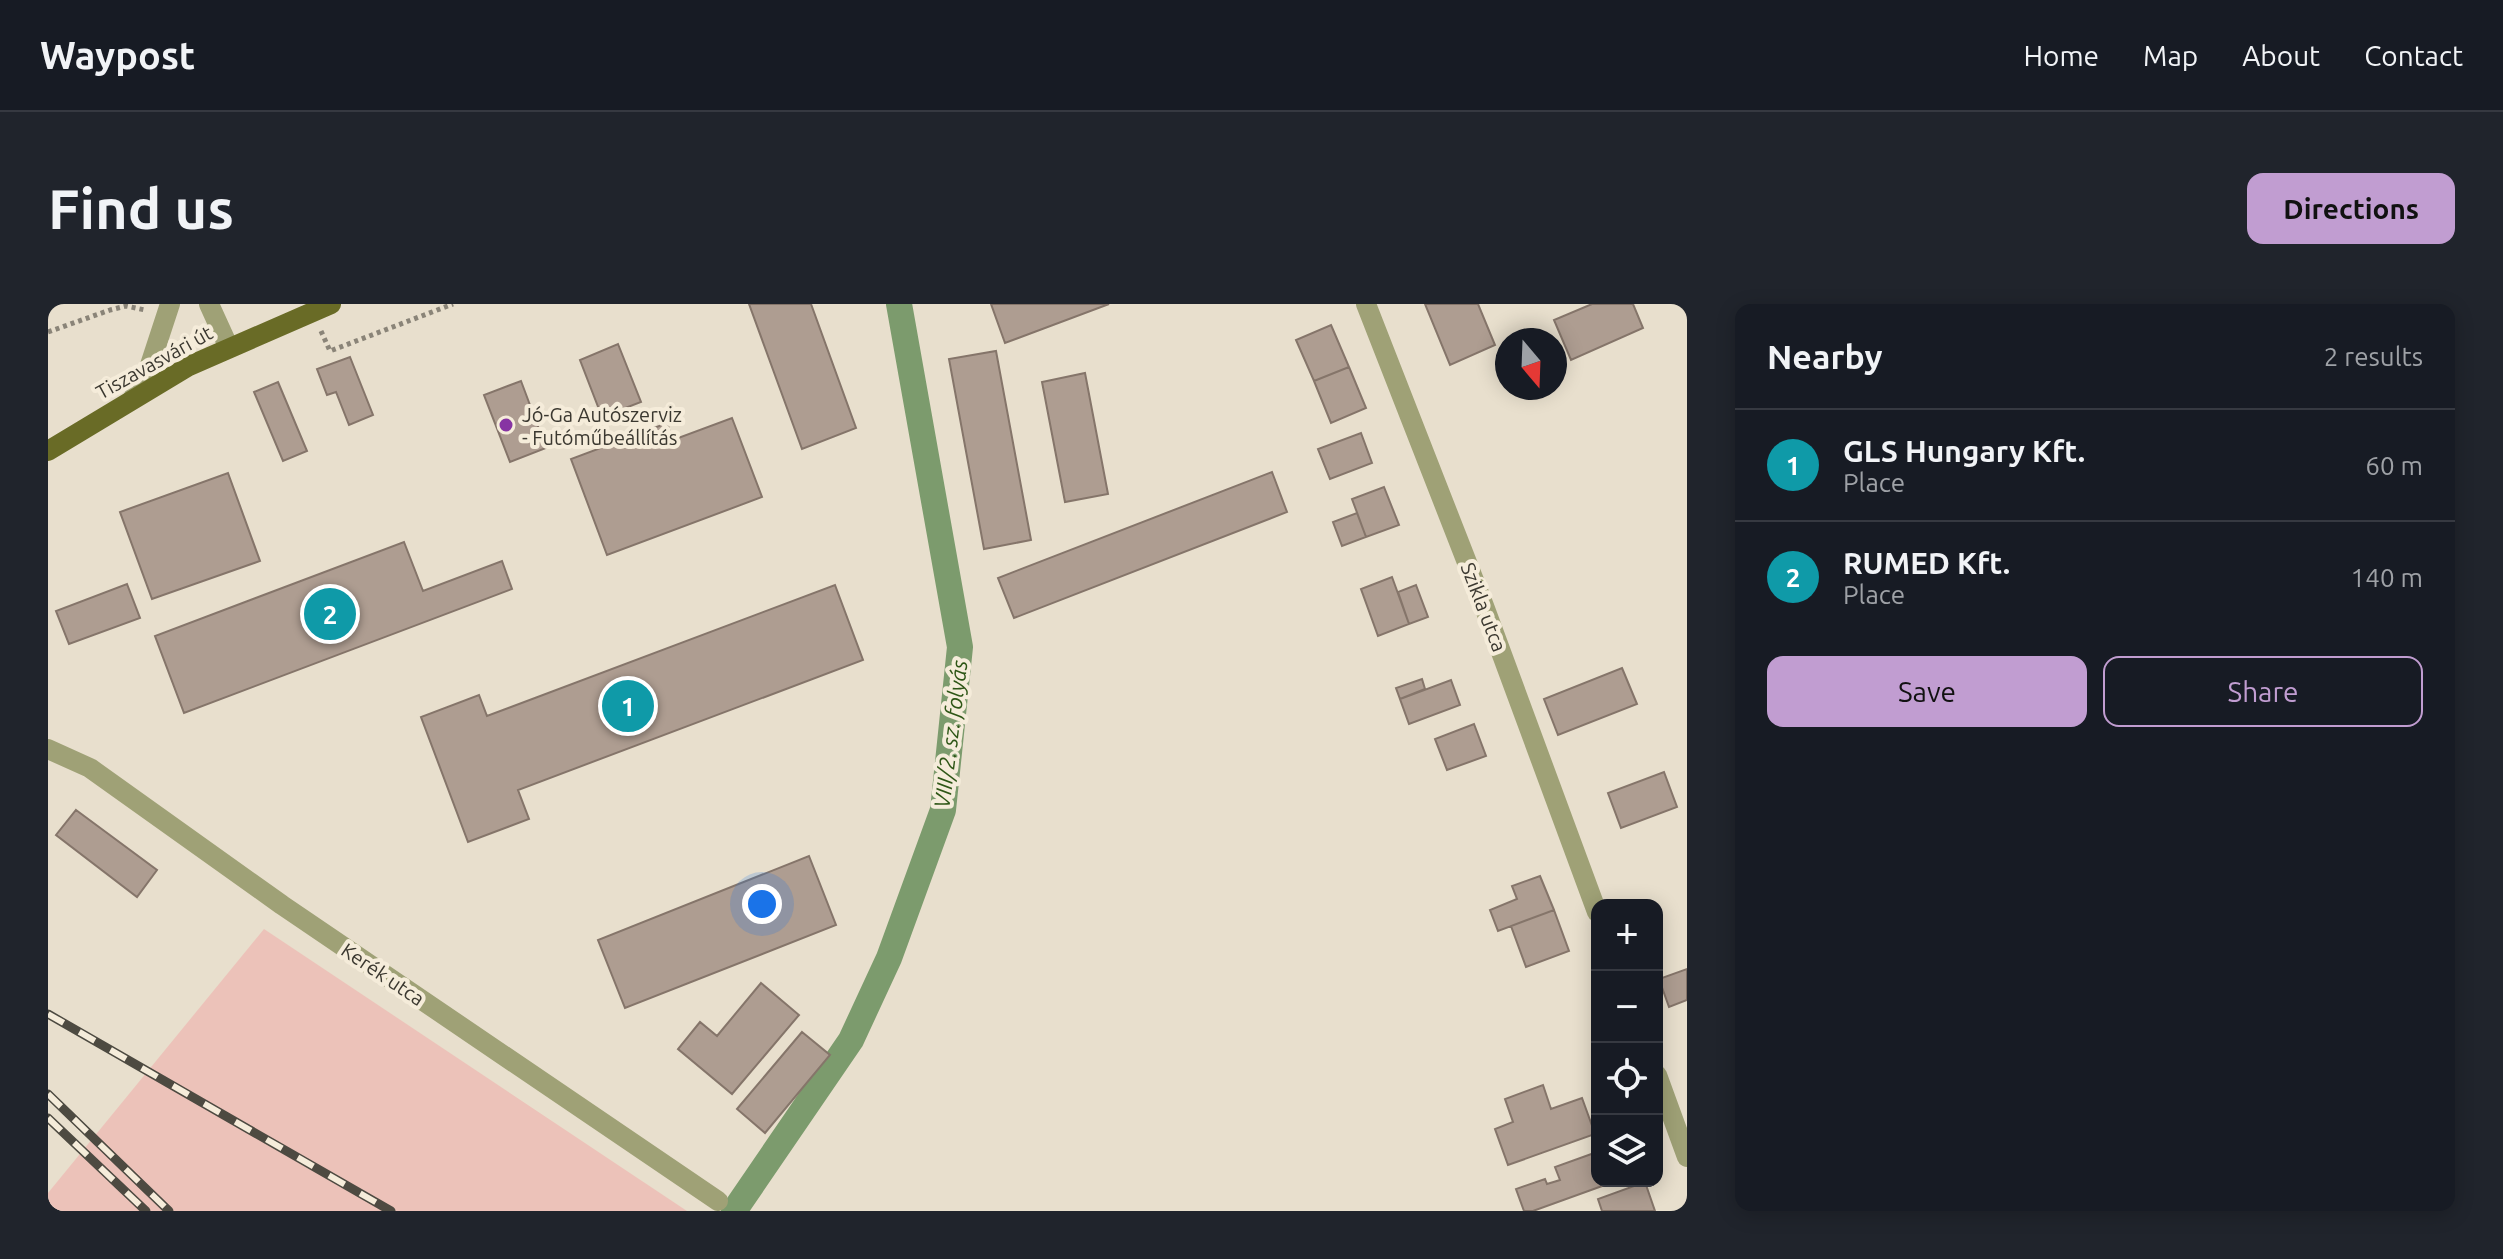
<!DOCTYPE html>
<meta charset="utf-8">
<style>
body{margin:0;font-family:Ubuntu,sans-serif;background:#20242c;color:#f1f3f6}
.controls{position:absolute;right:24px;bottom:24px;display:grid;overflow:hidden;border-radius:16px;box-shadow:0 4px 20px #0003}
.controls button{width:72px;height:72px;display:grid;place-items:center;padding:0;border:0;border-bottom:2px solid #363941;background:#171b24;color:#f1f3f6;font:40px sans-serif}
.compass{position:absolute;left:1447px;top:24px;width:72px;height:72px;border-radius:50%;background:#171b24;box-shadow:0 4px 20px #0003;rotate:161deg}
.you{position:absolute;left:714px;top:600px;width:28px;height:28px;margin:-20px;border:6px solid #fff;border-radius:50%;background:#1a73e8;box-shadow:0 0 0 12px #1a73e833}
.badge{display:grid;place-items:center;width:52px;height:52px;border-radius:50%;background:#c19dd1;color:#fff;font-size:26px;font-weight:700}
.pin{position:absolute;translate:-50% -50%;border:4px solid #fff;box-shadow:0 2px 8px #0006}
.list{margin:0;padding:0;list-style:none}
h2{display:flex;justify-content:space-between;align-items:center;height:104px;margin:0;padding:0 32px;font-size:34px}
h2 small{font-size:26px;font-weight:400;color:#9ea1a6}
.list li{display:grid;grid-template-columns:52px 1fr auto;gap:24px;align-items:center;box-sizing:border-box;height:112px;padding:0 32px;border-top:2px solid #363941}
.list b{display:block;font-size:30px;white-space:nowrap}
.list p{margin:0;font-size:26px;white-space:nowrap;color:#9ea1a6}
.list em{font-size:26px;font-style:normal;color:#9ea1a6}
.actions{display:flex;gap:16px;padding:24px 32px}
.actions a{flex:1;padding:18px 0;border:2px solid #c19dd1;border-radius:16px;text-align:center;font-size:28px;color:#c19dd1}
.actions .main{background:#c19dd1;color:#111}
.icon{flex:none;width:44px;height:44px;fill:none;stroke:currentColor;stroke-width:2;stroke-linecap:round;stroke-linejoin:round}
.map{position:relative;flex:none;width:1639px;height:907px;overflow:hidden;border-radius:16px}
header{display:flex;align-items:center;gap:48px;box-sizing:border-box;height:112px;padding:0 40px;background:#171b24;border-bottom:2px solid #363941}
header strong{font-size:38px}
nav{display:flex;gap:44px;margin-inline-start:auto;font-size:28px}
.intro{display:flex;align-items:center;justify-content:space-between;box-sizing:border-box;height:192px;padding:0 48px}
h1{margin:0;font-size:56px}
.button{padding:20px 36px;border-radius:16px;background:#c19dd1;color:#111;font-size:28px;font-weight:700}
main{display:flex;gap:48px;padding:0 48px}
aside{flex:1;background:#171b24;border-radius:16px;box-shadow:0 4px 20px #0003}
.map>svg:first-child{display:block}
</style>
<header>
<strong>Waypost</strong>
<nav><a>Home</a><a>Map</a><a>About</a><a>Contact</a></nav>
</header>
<div class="intro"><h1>Find us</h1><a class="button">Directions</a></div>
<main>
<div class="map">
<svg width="1639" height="907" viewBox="0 0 1639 907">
<rect width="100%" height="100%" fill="#e8dfcd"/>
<path fill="#ecc2b9" d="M216,625l423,282h-639v-18z"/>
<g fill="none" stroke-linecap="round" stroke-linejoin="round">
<path stroke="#7c9b6d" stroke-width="26" d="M686,907l117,-171 38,-82 54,-148 17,-163 -61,-343"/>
</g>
<path fill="#ae9d91" stroke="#85756a" stroke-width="2" d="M701,0h62l45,124 -54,21z
M943,0h118l-104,39z
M1377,0h53l17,41 -45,20z
M1544,0h41l10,24 -72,32 -17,-40z
M1283,21l18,42 -35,14 -18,-41z
M570,40l23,58 -39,15 -22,-57z
M948,47l35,189 -47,9 -35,-190z
M302,53l23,58 -24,10 -13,-33 -9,3 -10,-26z
M1301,63l17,41 -35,15 -17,-42z
M1037,69l23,121 -43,8 -23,-120z
M473,77l25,67 -36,14 -26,-67z
M230,78l29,69 -24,10 -29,-69z
M684,114l30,79 -155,58 -36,-96 96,-36 6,17z
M1313,129l11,30 -42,16 -12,-30z
M1224,168l15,40 -273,106 -16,-40z
M180,169l32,88 -108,38 -32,-87z
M1336,183l15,38 -33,12 -14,-38z
M1309,209l9,24 -24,9 -9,-24z
M356,238l19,49 79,-30 10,28 -328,124 -29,-77z
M1344,273l17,47 -31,12 -17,-47z
M79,280l13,34 -71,26 -13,-33z
M787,281l28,75 -345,130 11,29 -61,23 -47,-125 58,-22 8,21z
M1368,281l12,32 -19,7 -11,-32z
M1574,364l15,36 -79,31 -14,-36z
M1374,375l3,10 -25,10 -4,-11z
M1403,376l9,25 -51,19 -9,-25z
M1426,420l12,32 -39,14 -12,-31z
M1616,468l13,35 -56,21 -13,-35z
M28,506l81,60 -20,27 -81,-62z
M761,552l27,69 -211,83 -27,-68z
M1492,572l14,34 -56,21 -8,-21 27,-11 -5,-13z
M1506,606l15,41 -43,16 -15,-41z
M1639,665v31l-18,7 -10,-28z
M713,679l38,32 -67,79 -54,-45 22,-27 17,14z
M754,728l28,23 -65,78 -28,-24z
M1495,781l8,24 31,-11 13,36 -87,31 -13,-36 18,-7 -8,-23z
M1549,848v29h19l-83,30h-9l-8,-22 29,-10 2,5 13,-4 -5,-13z
M1597,878l10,29h-53l-4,-12z"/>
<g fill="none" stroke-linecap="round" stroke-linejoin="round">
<path stroke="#8a8478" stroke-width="5" stroke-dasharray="4 4" stroke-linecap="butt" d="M273,27l9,20 123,-47
M0,28l62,-22 16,-4 19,4"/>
<path stroke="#9fa176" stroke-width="20" d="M161,0l20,44
M1318,0l118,302 113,306
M85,94l15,-27 22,-67
M0,445l42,19 192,137 436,296
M1609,771l30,82"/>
<path stroke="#696b26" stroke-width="20" d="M0,147l141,-85 142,-62"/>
<g stroke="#4d4a41" stroke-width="9">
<path id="rail" d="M0,710l343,197
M0,790l121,117
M0,814l98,93"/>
</g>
<use href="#rail" stroke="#f5ecda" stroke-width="6" stroke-dasharray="18" stroke-linecap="butt"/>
</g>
<circle fill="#8734a3" stroke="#f5ecda" stroke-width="3" cx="458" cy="121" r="8"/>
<g text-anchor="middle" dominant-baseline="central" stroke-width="8" stroke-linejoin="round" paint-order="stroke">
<g font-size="20" fill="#3b3830" stroke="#f5ecda">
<text transform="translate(106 58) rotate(-29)">Tiszavasvári út</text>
<text transform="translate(1436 303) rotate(69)">Szikla utca</text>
<text transform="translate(335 670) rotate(34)">Kerék utca</text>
</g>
<g font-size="20" fill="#3b3830" stroke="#f5ecda" text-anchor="start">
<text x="474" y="110">Jó-Ga Autószerviz<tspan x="474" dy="23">- Futóműbeállítás</tspan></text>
</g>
<g font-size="22" font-style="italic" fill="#2e5616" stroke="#f5ecda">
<text transform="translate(902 430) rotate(-83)">VIII/2. sz. folyás</text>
</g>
</g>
</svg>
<div class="controls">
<button>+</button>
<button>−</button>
<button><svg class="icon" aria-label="locate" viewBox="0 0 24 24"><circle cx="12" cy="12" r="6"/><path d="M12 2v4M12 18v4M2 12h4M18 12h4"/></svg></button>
<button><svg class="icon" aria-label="layers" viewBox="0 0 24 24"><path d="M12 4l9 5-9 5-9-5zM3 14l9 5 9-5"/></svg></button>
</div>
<svg class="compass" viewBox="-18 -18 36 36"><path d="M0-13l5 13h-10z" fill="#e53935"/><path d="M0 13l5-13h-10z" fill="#9ea1a6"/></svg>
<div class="you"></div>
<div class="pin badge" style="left:580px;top:402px;background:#0f9aa8">1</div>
<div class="pin badge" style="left:282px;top:310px;background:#0f9aa8">2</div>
</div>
<aside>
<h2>Nearby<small>2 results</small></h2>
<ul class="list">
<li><span class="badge" style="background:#0f9aa8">1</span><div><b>GLS Hungary Kft.</b><p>Place</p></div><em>60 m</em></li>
<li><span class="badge" style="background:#0f9aa8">2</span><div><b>RUMED Kft.</b><p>Place</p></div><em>140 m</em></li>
</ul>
<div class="actions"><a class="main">Save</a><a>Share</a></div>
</aside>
</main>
